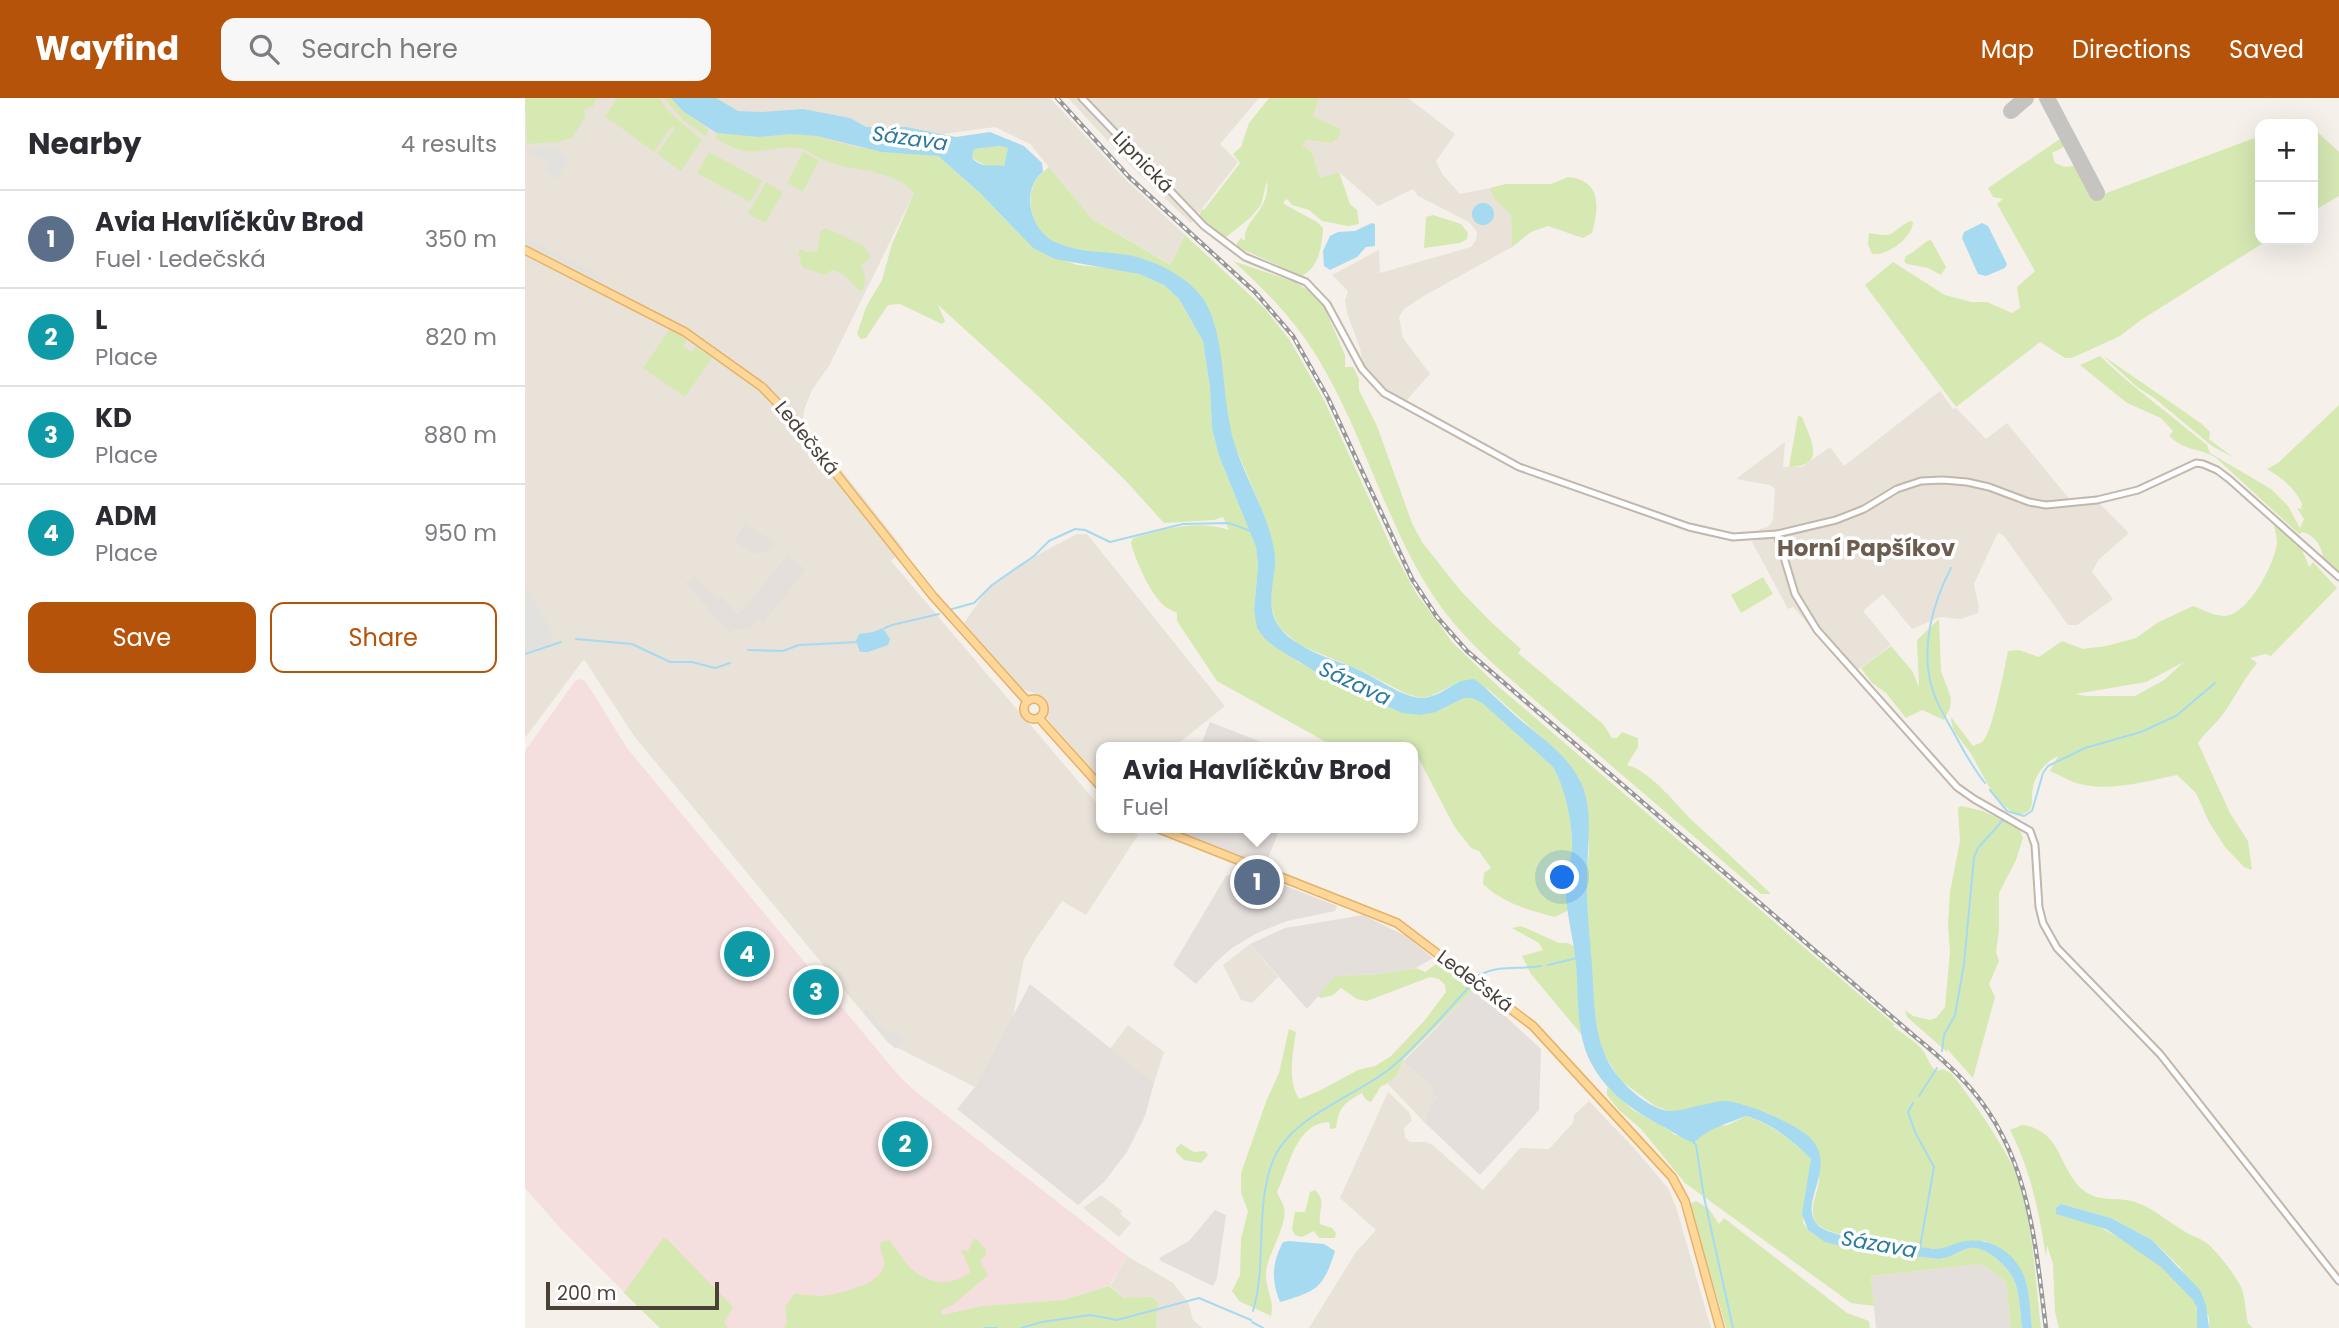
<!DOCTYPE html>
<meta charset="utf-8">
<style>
body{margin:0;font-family:Poppins,sans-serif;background:#f7f7f7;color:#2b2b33}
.controls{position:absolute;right:21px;top:21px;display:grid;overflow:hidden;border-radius:14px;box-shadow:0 7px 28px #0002}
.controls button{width:63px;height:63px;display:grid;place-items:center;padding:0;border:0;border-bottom:2px solid #e1e1e2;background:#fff;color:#2b2b33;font:35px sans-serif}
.scale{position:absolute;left:21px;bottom:18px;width:173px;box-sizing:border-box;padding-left:7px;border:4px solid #494038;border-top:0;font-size:19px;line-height:24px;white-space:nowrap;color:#494038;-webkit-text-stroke:5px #fff;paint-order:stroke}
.you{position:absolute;left:1038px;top:780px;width:24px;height:24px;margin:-18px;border:5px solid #fff;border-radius:50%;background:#1a73e8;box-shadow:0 0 0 10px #1a73e833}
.badge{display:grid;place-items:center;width:46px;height:46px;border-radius:50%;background:#b45309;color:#fff;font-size:23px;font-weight:700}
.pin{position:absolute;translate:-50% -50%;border:4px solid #fff;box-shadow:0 2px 7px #0006}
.popup{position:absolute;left:571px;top:644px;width:322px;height:91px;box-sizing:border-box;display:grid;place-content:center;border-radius:14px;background:#fff;filter:drop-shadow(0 2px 5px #0005);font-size:23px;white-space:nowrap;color:#7c7c81}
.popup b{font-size:26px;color:#2b2b33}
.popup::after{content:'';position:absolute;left:50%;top:100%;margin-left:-14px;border:14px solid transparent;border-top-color:#fff}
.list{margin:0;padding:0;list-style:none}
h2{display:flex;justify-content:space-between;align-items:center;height:91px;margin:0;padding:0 28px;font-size:30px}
h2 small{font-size:23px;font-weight:400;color:#7c7c81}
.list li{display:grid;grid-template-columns:46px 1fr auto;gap:21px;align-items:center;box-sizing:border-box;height:98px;padding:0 28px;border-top:2px solid #e1e1e2}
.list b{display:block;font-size:26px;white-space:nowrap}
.list p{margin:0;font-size:23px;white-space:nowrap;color:#7c7c81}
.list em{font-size:23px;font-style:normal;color:#7c7c81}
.actions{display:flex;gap:14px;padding:21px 28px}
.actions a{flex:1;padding:16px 0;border:2px solid #b45309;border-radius:14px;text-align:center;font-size:24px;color:#b45309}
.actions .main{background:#b45309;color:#fff}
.icon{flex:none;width:38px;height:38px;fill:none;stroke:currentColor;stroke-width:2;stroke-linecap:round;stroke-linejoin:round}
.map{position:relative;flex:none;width:1814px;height:1230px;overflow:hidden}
header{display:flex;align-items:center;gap:42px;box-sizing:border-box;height:98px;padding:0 35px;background:#b45309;color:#fff}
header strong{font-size:33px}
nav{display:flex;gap:38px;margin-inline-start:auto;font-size:24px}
.search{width:490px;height:63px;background:#f7f7f7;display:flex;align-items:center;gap:18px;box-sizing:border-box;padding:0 24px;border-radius:14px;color:#7c7c81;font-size:26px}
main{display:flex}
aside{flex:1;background:#fff}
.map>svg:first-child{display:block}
</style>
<header>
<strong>Wayfind</strong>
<div class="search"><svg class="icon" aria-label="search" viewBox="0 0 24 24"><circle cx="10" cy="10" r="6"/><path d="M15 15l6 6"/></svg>Search here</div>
<nav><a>Map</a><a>Directions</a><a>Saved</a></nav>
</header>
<main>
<aside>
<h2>Nearby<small>4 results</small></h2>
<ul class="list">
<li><span class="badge" style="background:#5c6f8a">1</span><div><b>Avia Havlíčkův Brod</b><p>Fuel · Ledečská</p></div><em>350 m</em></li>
<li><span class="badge" style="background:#0f9aa8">2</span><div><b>L</b><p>Place</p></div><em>820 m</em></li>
<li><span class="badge" style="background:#0f9aa8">3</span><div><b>KD</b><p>Place</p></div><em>880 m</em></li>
<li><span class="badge" style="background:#0f9aa8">4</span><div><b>ADM</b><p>Place</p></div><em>950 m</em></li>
</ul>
<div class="actions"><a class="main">Save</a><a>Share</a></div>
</aside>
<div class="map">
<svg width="1814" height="1230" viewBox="0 0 1814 1230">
<rect width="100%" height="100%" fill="#f5f0ea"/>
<path fill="#e9e2d8" d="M0,0h525l76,82 59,55 -13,30 -80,-46 -62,-75 -35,-17 -52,7 -114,232 -17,24 -8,20 -1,10 2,4 99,125 -13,12 210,247v20h27l10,7 -52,80 -24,-14 -26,38 -12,20 -12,62 -37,66 -87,-44 -254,-307 -50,-77 -59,79z
M543,0h191l-39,46 18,18 -47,61 -55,-52z
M794,0h89l47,36 -19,27 6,13 18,20 30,-6 4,11 17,16 1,32 -90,50 -18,12 -5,8 4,21 27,36 -24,27 -18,-10 -25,-26 -3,-17 -12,-32 -3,-15 3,-10 -16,-16 47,-25 1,23 91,-26 5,-7 1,-8 -8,-10 -51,-26 -5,-7 -35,17 -39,-34 -19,6 -8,-26 -11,-7 6,-5 24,3 10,-14 -29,-13z
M1415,293l13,18 3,-1 30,31 21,-16 68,83 23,-4 29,29 1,3 -29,25 -7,13 21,27 -36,26h-9l-64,-89 -6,-4 -24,52 5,23 -1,6 -18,6 -20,-2 -28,12 -29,-35 -20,17 28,34 -40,30 -54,-64 -4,-4 -5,2 -36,-67 8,-13 8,-2 5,-7 2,-31 -5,-4 -34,-6 49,-37 -2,25h19l28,-20 14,19z
M552,436h10l138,172 -51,41h-73v33l-56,-64 2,-10 -5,-10 -20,-7 -58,-66 25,-36 31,-23z
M725,846l28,33 -26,26 -11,-3 -18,-35z
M603,927l36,27 -10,31 -44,-34z
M878,964l30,25 1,7 4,4 -7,6 -7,18 -36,-38z
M863,994l21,20 3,9 -8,7 1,10 5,4h16l7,3 50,45 37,-42 29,1 24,-26 1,-8 15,-14 45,47 34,40 8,19 35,121h-402l47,-76 20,-22 -36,-32z
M576,1097l21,16 -2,3 11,9 -12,14 -36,-29z
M602,1158l46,27 15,19 5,18 9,8h-46l2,-25 -34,-5 -14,-12z"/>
<path fill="#e5dfdb" d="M220,425l30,20 -4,7 -17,4 -20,-13z
M263,457l18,15 -43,53 -4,-3 -10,9h-14l-5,4 -45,-50 10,-7 22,24 5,-3 16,18z
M685,624l64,25h-74z
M644,730h111l-15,38 -97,-36z
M711,775l9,20 26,9 7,-4 5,-13 54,21 -2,5 -48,10 -30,12 -25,15 -17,15 -19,21 -23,-19 53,-89z
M838,817l43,21 27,22 -17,10 -36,6 -44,2 -29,33 -57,-65 35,-16z
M505,886l124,99 -9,33 -18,36 -23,30 -26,23 -121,-96 18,-22z
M950,890l66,61 -2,61 -59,65 -56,-53 7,-18 7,-6 -5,-4v-7l-30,-25z
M690,1112l11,5 -9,63 -4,8 -52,-25 -2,-3 30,-17z
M1457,1166l24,18 5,46h-135l-5,-52z"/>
<path fill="#f5dede" d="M56,581l5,3 41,66 272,328 16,15 212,165 -18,30 -46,14 -82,6 -39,9 -8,-21 -124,34h-150l-98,-98 -37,-42v-437l50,-70z"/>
<path fill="#d6e9b3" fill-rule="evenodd" d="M0,0h72l-4,8 -9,4 1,8 -13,20 -13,4 -32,2z
M93,0h41l9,13 34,29 -21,31 -24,-17 18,-26 -3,-2 -18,26 -49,-36z
M139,0h7l13,14 24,17 -2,8 -23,-17z
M744,0h50l-6,18 28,13 -3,9 -7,5 -24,-3 -5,5 10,7 8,26 19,-6 11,32 7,6 2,14 -11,2 -26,-5 -13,-11 -17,-5 -5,-6 -3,2v3l33,18 6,6c-1,19 -4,39 -21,48l-65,-29v-4l4,-5 4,3c-2,-23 25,-28 22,-60l-6,24 -11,13 -25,20 -8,-4 -18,-18 3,-7 2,1 36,-47 -7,-9 8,-7 8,-24z
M1788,30l26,24v44l-26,15z
M192,35l42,4 32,-3 26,2 38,11 83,9 42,37 53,55 44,17 41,4 21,5 25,11 15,14 24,42 7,47 2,40 7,28 37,91 2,19 -4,44 44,52 83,43 55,7 28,-14h8l10,5 70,63c14,21 20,54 20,79 0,24 -7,39 -3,65l-14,7c-27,-7 -52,-14 -72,-33l1,-11 7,-5 -12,-17 -8,-3 -17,-22 -44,-84 -15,5h-60l-118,-66 -40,-60v-8c-3,-2 -6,-3 -10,-5 -15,-10 -32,-48 -36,-65l2,-5c32,-9 63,-19 96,-8l-6,-13 -9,3 -50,3 -39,-43 -88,-85 -99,-90 7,16 -3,3 -42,-20 -12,1 -22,33 -5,1 -4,-5 9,-27 16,-27 10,-36 22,-51c-18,-23 -60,-22 -86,-31 -10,-3 -19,-13 -29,-14 -39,-4 -44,16 -83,-10z
M1735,38v104h8l-127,80 -21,16 -48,22h-7l-25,-16 -84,65 -91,-122 28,-23 52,33 26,7h16l25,11 8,-5 -3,-21 18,-16 -38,-67 6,-5 -10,-2 -5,-9 72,-49 6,7 -14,7 3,10 10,4 13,-2 15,33z
M475,48l8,2 -4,19h-16l-16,-9 2,-9z
M184,54l53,29 -12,21 -53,-29z
M278,54l16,8 -16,32 -16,-9z
M524,69l43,52 79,46 14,-30 80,74 24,30 35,61 70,153 22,40 37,50 46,44 396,338h-3c9,8 20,14 28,22 7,7 8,17 16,24l7,-2 8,4c22,28 43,58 60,90 22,43 24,117 30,165h-9l-4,-32 -42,-55h-20l-24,8h-8c-21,-4 -114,-9 -120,-30 -5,-15 6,-28 5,-42 -1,-14 -9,-30 -13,-43l-39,-21 -98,-2 -14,-5 -35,-26 -17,-28 -5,-17 -4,-27 -7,-105 -1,-30 3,-20 -1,-41 -9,-34 -39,-42 -52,-47 -29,-7 -28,14 -10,2 -14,-4 -47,-24 -61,-25 -19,-17 -5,-9 -6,-22 5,-25v-21l-15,-48 -24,-57 -45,-161c-13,-9 -27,-18 -42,-24 -37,-15 -111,2 -117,-53 -2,-20 3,-29 18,-41z
M1043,79c34,3 31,31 24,56l-9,5 -35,-12 -17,6 -19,15 -1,-32 -17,-16 -4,-11 16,-4h45z
M241,84l17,10 -18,31 -17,-9z
M908,117l28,9 7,9 -1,6 -7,4 -36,5 2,-31z
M1385,123l3,1c-1,16 -25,34 -41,32l-4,-10 1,-11c28,5 19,0 41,-12z
M300,130l38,17 8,12 -10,9 4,9 -1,14 -4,2c-13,-10 -8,-15 -28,-21l-8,5 -22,-8 -4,-15 3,-3 4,3 12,-1 3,-19z
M1406,142l15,27 -5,8 -13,-7 -21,-4 -3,-3 2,-5c9,-4 19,-15 25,-16z
M708,163l62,21 19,12 9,10 22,51v12h8l6,12v11l18,36 35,97 10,19 38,48 32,33 29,26 -3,4 85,71 9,14h5l5,-6 16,6v9l-11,18c26,7 49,41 69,59 25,23 50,46 75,70h-10l-253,-217c-31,-27 -60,-56 -81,-91 -45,-74 -67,-161 -113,-234 -22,-35 -50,-63 -81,-91z
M145,231l17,11 -4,6 9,6 4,-5 16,11 -27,39 -42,-29z
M1577,257l100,69 8,8 -1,7 25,19 -22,-12 -59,-49 -16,-10z
M1575,258c33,32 71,59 107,89l3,8 61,36 17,17 12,22 4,-9 -7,-11 4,1 1,-5c-8,-17 -19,-25 -35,-35l11,-6 61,-58v166l-16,-14c-2,-12 -8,-21 -20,-25l-4,2 -84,-77c-19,-10 -28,-5 -46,-21l4,-5 -12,-13 -34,-15 -47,-38z
M1273,318l4,1c8,21 26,50 -13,50z
M1749,427c19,8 29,23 35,42l4,-5 24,26 -66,68 -6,-2 -15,4 7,5c-14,17 -21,33 -34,51 -7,10 -18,18 -25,29l32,70 18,28 4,29 -8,-3 -19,-20 -16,-25 -13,-29 -19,-18c-30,6 -66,17 -97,9 -10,-2 -20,-9 -30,-13l8,-15c-15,7 -25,22 -26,38 0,7 1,10 -3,17l-9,4c-28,-10 -36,-42 -51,-64 -8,-12 -18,-19 -18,-34l22,29c3,-2 6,-2 9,-4 10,-6 23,-76 26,-91l11,-1 20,7 23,-16 21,8 23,-3 30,-8 21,-15 36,-17c10,4 22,10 32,10 23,-1 51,-54 52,-74 0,-5 -2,-12 -3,-17zM1659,564l-20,18 -29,16h-49l-11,-2 71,-12z
M1238,479l10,17 -32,19 -10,-18z
M1414,521l2,52 10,27 -1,10 -6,12 -22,-10 -16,8 -20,-25 -14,-10 -11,-15 30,-22 22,26 6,16 -2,-48z
M1436,708l22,5 36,17 4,10 -7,22 -17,33v37l-3,22 3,9 -10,23 6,13 -22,81 -26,-29v3l-40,-35 -2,-7 8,6 17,4 6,-2 9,-11 5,-55 -2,-28 2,-32 10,-51 -2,-33z
M996,828l38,17h9l7,4 6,87 -50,-60 -9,-18 21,-6 -4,-7 -27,-15z
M915,863l35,27 -71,71c-5,11 -10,24 -23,27l-10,16 -5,-2 -4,-7c-18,10 -23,14 -26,35l-6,1 -1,-7c-34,1 -40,47 -52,70 2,5 6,11 7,16 4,17 -16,45 -18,64 -1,16 9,29 5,44l-32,-15 -7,-10 8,-16 1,-36 7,-28 -7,-18v-20l26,-74 12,-26 10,-44 7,3c-3,22 -9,47 3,67l20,-8 39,-21 17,-4 16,-10 34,-36 21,-28 -1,-7 -6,-6 -9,-2 -63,24 -10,-2 -16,-11 -8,7 -12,3 -3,-2 17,-20 45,-2 36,-6 9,4z
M1082,989l26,23 36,20 6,5 25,1 19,-10 9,-1 18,-9c26,8 47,25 65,43l-8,64c18,27 59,25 87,29 16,2 33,5 49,7 13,-1 20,-9 31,-11 16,-3 36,17 43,30 7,14 7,35 9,50h-11l-5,-46 -24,-18 -111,12 3,30 -23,-3 -166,-120 -44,-54 -22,-19 -12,-15z
M1497,1027c42,5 36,48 64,67 15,11 35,4 52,11 16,6 31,19 46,28 7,5 17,7 24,13 11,10 26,29 33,43 5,12 4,24 7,36l5,5h-44v-11l-29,-50 -28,-27 -41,-22 -50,-14c33,21 123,65 135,102 2,7 2,15 1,22h-138l-4,-16 -2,-48 -6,-19 -1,12c-7,-45 -15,-86 -36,-127z
M656,1046l13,8 11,-1 3,4 -7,8 -17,-3 -8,-8v-4z
M790,1092c12,11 3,20 5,34l12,4 4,5 -1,5h-16l-5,-7 -12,6 -7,-2 -3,-6 3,-17h10l5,-20z
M1171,1103l13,8 10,15 5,-6 123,95 22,8 1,7h-144l-36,-124z
M138,1140l5,2 65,67 -9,15 4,6h-68l-36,-35z
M449,1141h3l9,11v5l-6,6 8,14 -35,30 -12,5 1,5 39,-9 82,-6 46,-14 15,12 28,-1 6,6 -2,25h-372l3,-7 -2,-14 9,-13c9,0 20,2 28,2 16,-2 55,-11 61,-27 3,-7 -1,-15 -3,-21l1,-6 8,-2c9,9 15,24 25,31 20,15 39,14 57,1l-10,-22 7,1z"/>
<path fill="#e3e1de" d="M35,48l-2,5 12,8 -14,20 -12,-8 5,-7 -24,-14z
M0,140l77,39v5l-77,-40z
M1,491l26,41v13l-27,9z
M342,910l22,27 6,-5 8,9 -2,4 -6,6 -32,-38z"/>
<path fill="#a6daf1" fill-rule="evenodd" d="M146,0h45l22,13 23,1 42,-3 47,9 16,9h40l50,10 34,-5 34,14 18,17 1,9c-23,18 -13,58 12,70 23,11 48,9 73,13 30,6 68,25 81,54 18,43 12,92 26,136 11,35 32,67 39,104 5,25 -10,49 2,73 5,9 14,17 23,22 17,11 39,17 58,25 20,9 41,26 63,29 14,1 27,-10 39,-16 4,-2 10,-2 15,-3 16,12 29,26 44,39 21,18 46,34 60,59 17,29 9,67 9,99 -1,30 3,60 5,90 3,41 0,82 30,115 10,12 33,30 49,30 10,0 21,-4 31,-6 8,-1 18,-5 26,-4 22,4 61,20 78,33 36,30 -8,66 10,89 13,18 94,21 118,26 12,0 20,-6 31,-8 27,-4 52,13 60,38 5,15 5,33 7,49h-10c-2,-15 -2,-36 -9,-50 -7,-13 -27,-32 -43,-30 -11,2 -18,10 -31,11l-87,-10 -27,-7 -17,-12 -6,-16 9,-55c-18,-18 -39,-36 -65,-43 -19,8 -38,12 -52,27 -11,-4 -19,-10 -28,-15 -40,-20 -77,-48 -85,-95 -4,-22 -3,-46 -5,-69 -2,-24 -10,-50 -10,-74 1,-14 5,-28 6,-42 1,-23 -7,-63 -20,-82l-70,-63 -10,-5h-8l-28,14 -16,3 -18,-2 -76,-35 -48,-29 -13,-10 -8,-11 -3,-18 4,-44 -2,-19 -37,-91 -7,-28 -2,-40 -7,-47 -24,-42 -15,-14 -25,-11 -84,-15 -22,-11 -53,-55 -42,-37 -56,-4 -65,-16 -26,-2 -32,3 -42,-4 -33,-21zM475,48l8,2 -4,18c-12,-2 -22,3 -32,-8l2,-9z
M947 116a11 11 0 1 1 22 0a11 11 0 1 1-22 0Z
M847,125l3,1v22l-9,1 -9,10 -27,13 -6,-4 -1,-15 7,-15 8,-4 17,-1z
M1457,125l6,3 19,38 -2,4 -19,8 -8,-2 -16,-36 2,-6z
M358,530l7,11 -2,6 -20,7h-8l-4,-11 3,-7 14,-2z
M1536,1106l50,14 41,22 48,50 6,15 3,23h-12v-20l-4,-8 -32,-33 -55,-38 -50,-15v-6z
M764,1143l35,3 11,7c-12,38 -18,40 -55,51 -9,-22 -8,-39 3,-60z"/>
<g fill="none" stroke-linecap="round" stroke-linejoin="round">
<path stroke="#a6daf1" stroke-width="2" d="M1426,470c-18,34 -30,78 -20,116 4,17 14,33 23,49 9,17 19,35 31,50
M427,511l22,-6 18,-18 42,-29 15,-15 26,-12 10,1 25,12 73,-18 46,-1 22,8
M360,530l7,-3 47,-11
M51,541l56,5 38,18h22l23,6 15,-5
M223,552l35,1 16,-6 59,-3
M0,556l36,-12
M1465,692l17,21 17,5 8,-5 11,-38 5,-7 37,-18 56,-16 35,-16 39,-33
M1023,867l29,-7
M954,877c23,-11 39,-5 62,-9
M1417,953l2,-16 11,-20 9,-51 10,-107 4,-9 25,-28
M1394,998l18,-28
M1388,1005l-5,9 7,20 19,35 -14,80
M1169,1045l2,2 8,52 29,131
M728,1213c14,-48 2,-102 19,-148 18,-48 84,-66 120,-96 28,-24 53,-54 78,-81
M727,1224l11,6
M460,1230h12
M496,1230l21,-6 48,-7 27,5 82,-22 52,22"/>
<path stroke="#c6c4c1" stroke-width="16" d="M1522,0l50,95
M1486,13l15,-13"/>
<g stroke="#c1b7ac" stroke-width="9">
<path id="minor" d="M557,0l122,128 41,31 61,25 21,22 35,65 22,24 135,74 170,60 44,10 44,-3 59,-14 28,-11 33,-20 24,-8 22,-1 24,2 22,5 40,15 17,3 51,-5 41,-10 58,-27 7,1 14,6 12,9 110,98
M1252,436l18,60 22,36 140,157 17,12 56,32 5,14 4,62 4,16 14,25 103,106 179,227"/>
</g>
<g stroke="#e5b268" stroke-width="10">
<path id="major" d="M0,152l160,82 77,55 30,31 140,177 95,106
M499 611a10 10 0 1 1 20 0a10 10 0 1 1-20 0Z
M514,620l62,69
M632,730l240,95 136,103 139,151 13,24 35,127"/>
</g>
<use href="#minor" stroke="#fff" stroke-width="5"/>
<use href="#major" stroke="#ffd799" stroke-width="7"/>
<g stroke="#989898" stroke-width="4.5">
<path id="rail" d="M532,0l72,79 126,115 38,44 35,62 84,181 25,38 30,34 446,384c21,17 42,35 59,55 58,68 63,153 74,238"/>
</g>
<use href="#rail" stroke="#fff" stroke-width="2" stroke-dasharray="5" stroke-linecap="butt"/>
</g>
<g text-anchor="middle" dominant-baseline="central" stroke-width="7" stroke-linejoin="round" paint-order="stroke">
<g font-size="19" fill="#494038" stroke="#fff">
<text transform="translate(618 64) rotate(46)">Lipnická</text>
<text transform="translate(282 340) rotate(51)">Ledečská</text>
<text transform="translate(950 883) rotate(37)">Ledečská</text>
</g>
<g font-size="21" font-style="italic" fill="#2a7a9e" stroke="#fff">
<text transform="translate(385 40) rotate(8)">Sázava</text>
<text transform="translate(830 585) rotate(25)">Sázava</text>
<text transform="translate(1354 1146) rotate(10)">Sázava</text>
</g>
<g font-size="23" font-weight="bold" fill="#6c5d4f" stroke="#fff">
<text x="1341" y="450">Horní Papšíkov</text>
</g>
</g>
</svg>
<div class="controls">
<button>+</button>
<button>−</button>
</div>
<div class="scale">200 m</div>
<div class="you"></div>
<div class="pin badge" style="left:732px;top:784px;background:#5c6f8a">1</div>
<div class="popup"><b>Avia Havlíčkův Brod</b>Fuel</div>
<div class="pin badge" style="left:380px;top:1046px;background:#0f9aa8">2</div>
<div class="pin badge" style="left:291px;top:894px;background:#0f9aa8">3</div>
<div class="pin badge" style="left:222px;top:856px;background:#0f9aa8">4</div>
</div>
</main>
